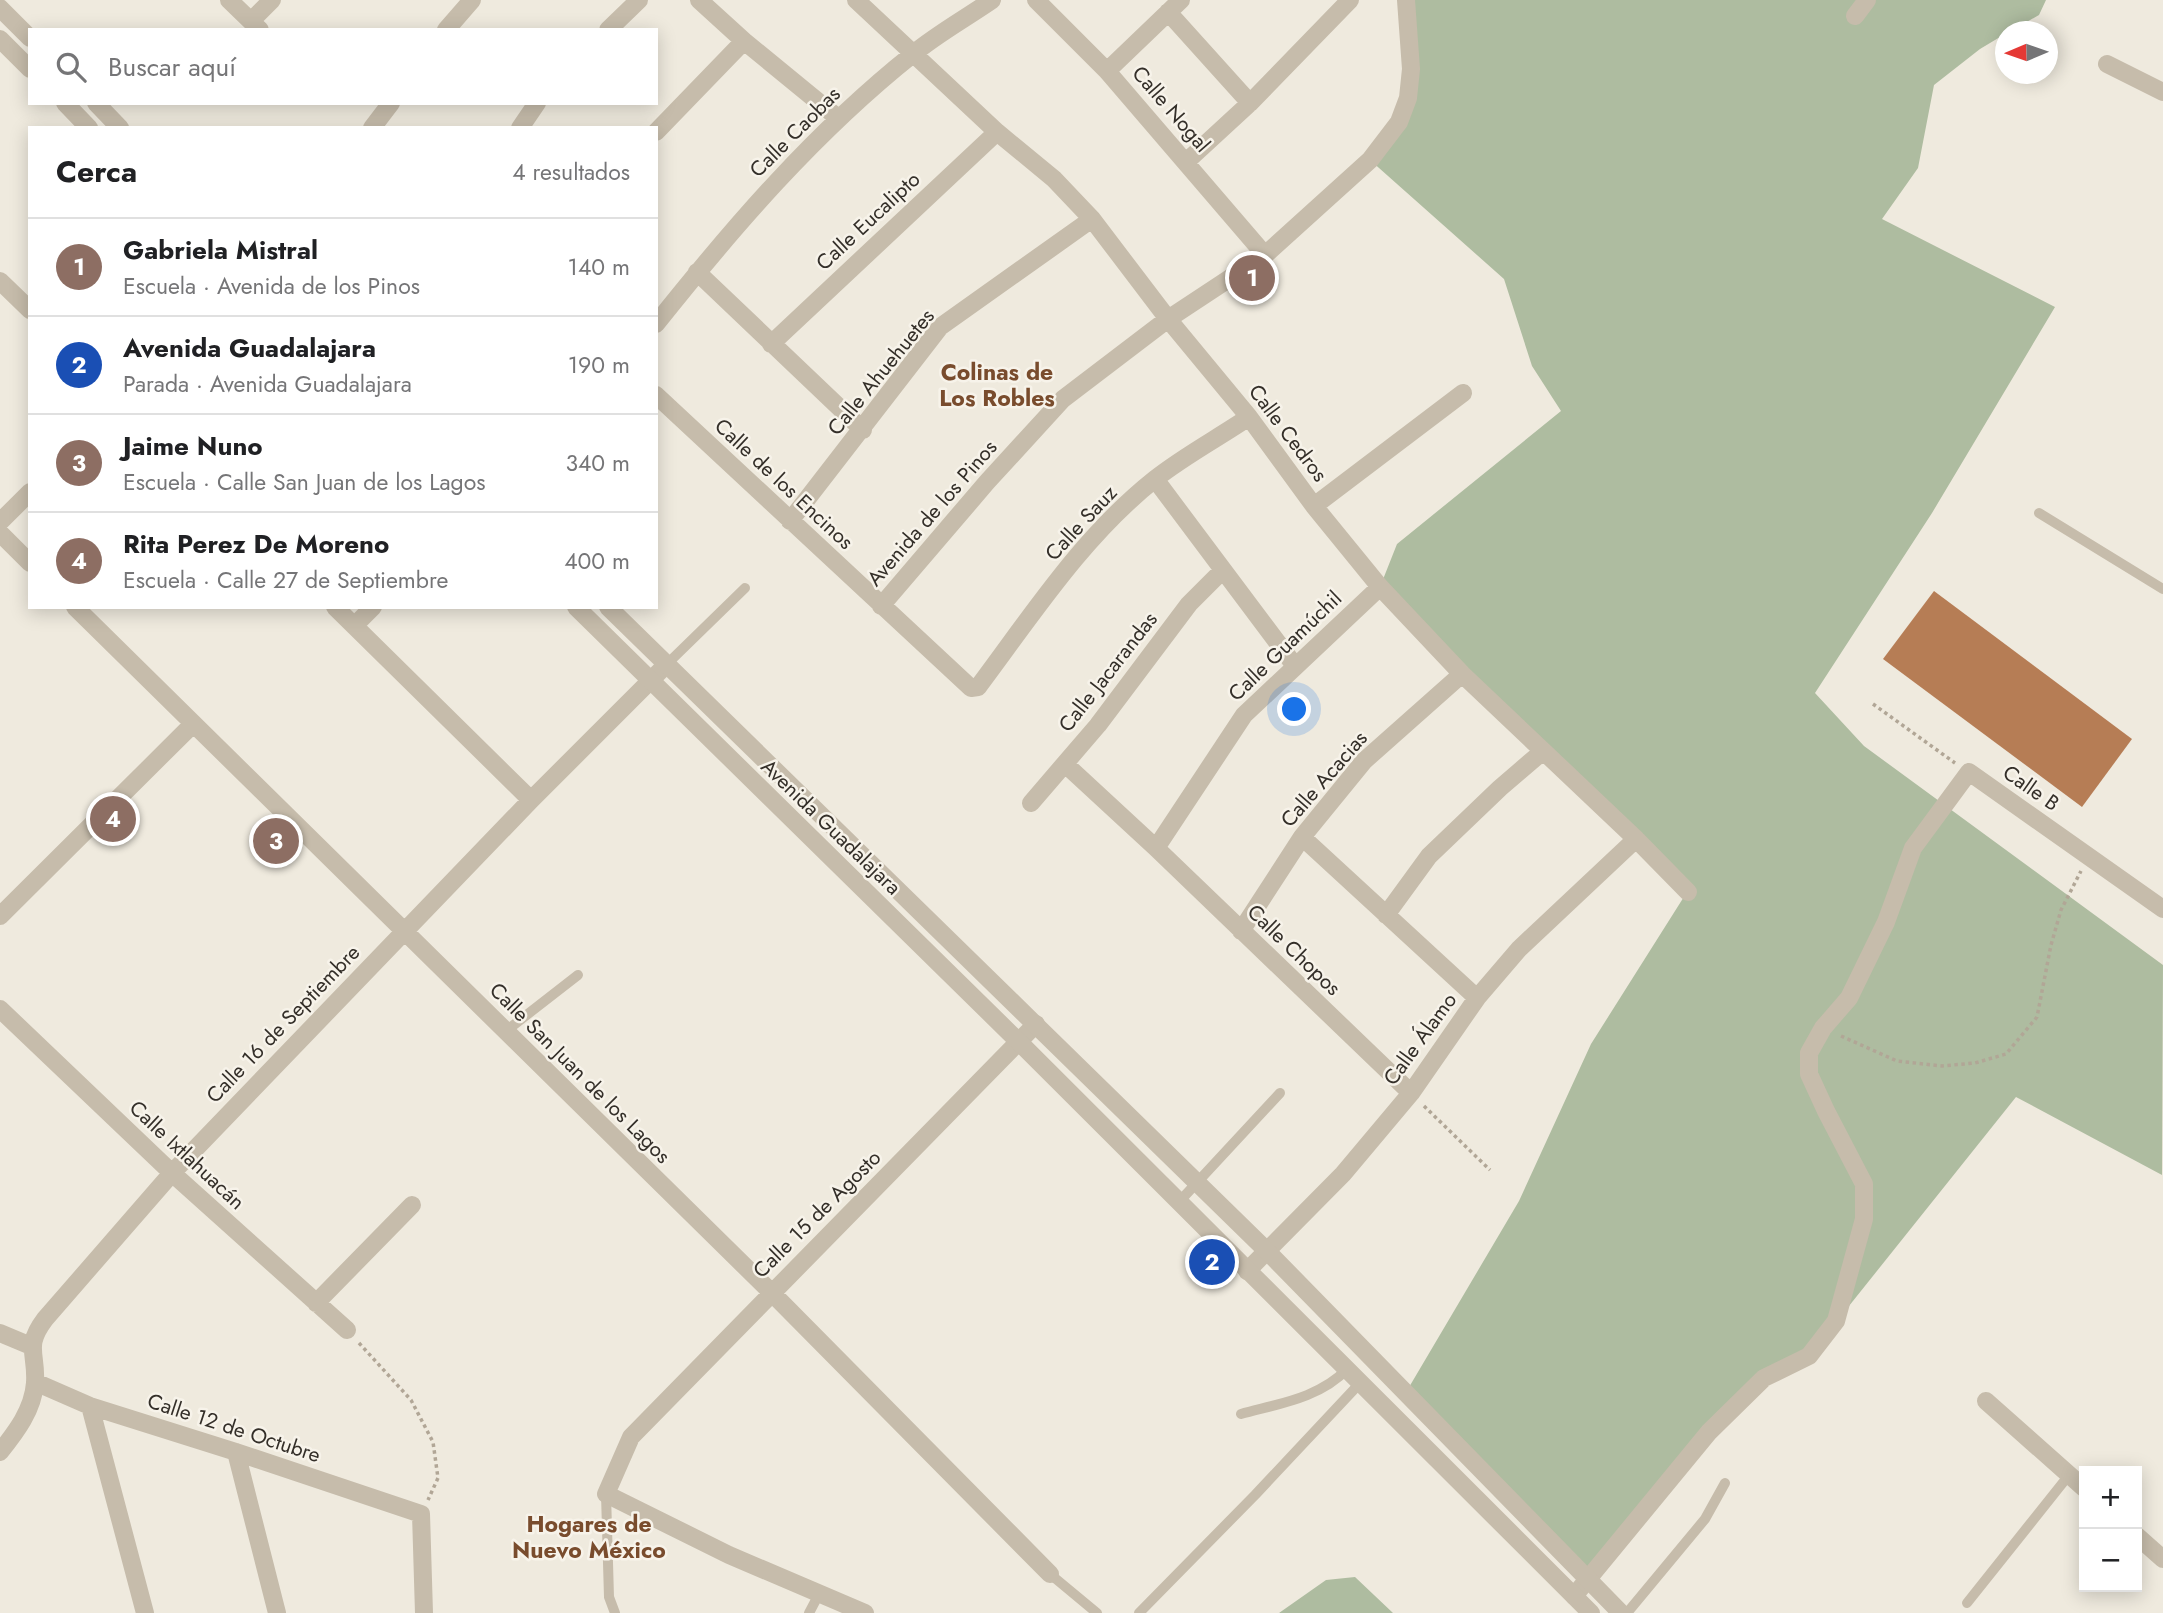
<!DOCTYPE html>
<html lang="es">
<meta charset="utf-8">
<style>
body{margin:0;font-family:Jost,sans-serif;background:#f6f6f6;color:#202124}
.controls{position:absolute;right:21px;bottom:21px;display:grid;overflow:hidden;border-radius:0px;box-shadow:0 4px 18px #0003}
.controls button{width:63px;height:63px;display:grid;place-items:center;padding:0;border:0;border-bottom:2px solid #e0e0e0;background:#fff;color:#202124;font:35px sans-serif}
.compass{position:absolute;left:1995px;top:21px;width:63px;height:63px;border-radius:50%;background:#fff;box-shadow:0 4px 18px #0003;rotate:268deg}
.you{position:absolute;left:1295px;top:710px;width:24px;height:24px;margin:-18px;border:5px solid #fff;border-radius:50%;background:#1a73e8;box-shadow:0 0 0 10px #1a73e833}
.badge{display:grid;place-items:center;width:46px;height:46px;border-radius:50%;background:#d93025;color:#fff;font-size:23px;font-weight:700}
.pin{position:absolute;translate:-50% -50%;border:4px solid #fff;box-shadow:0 2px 7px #0006}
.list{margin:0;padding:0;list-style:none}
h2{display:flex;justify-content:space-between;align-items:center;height:91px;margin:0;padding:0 28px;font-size:30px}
h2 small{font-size:23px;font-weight:400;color:#757577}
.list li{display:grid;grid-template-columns:46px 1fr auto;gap:21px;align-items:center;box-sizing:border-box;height:98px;padding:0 28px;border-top:2px solid #e0e0e0}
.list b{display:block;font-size:26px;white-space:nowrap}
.list p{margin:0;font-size:23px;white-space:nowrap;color:#757577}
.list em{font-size:23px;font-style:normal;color:#757577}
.icon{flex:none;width:38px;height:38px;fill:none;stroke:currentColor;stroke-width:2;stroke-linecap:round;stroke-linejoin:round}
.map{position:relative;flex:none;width:2163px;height:1613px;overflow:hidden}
.search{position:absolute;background:#fff;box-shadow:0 4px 18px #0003;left:28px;top:28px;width:630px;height:77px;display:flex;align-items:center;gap:18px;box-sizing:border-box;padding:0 24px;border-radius:0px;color:#757577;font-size:26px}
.panel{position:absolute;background:#fff;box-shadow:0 4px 18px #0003;left:28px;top:126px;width:630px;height:483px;border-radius:0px}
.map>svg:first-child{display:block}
</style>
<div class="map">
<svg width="2163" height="1613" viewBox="0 0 2163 1613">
<rect width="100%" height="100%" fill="#efeade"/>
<path fill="#aebca0" d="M1405,0h641l-7,15 -28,16 -5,1 -1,2 -25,15 -46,36 -16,83 -36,51 173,88 -123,206 -117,180 49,53 299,219 -1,210 -146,-78 -207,259 -45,22 -174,201 -185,-185 114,-193 72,-157 96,-152 -307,-305 17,-43 164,-133 -29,-45 -28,-87 -134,-119 38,-62z
M1355,1577l38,36h-114l47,-33z"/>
<path fill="#b67d55" d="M1934,591l198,148 -50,68 -199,-148z"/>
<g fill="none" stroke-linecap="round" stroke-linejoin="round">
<path stroke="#b1a696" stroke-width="3.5" stroke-dasharray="3.5 3.5" stroke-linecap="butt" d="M1873,704l82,59
M1841,1036l56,25 45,5 33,-3 31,-9 31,-37 14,-72 10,-35 20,-39
M1424,1106l66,64
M359,1343l52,57 22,42 5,36 -10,22"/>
<path stroke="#c6bcab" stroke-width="10" d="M2039,513l124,76
M666,665l79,-77
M506,1031l72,-56
M1178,1203l102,-110
M1241,1414c36,-10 79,-16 106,-45
M606,1494l3,103 6,16
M1050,1574l47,39
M1967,1603l102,-128
M809,1613l10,-19
M1139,1613l116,-118 106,-113
M1627,1613l78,-94 20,-36"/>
<path stroke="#c6bcab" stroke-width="18" d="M229,0l31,30
M699,0l45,41 94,77
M856,0l141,132 57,47 38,40 76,100 81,98 65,89 66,81 82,87 174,165 52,53
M1036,0l71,71 158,184
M1168,12l82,91
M1855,16l12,-16
M251,21l21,-21
M446,30l26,-30
M608,30l31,-30
M2107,64l56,28
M1107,71l74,-71
M372,128l19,-25
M520,128l17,-25
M656,132l88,-91
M1187,161l63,-58 100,-103
M697,272l166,158
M0,281l30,29
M656,324c78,-98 159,-192 257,-270 24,-20 53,-36 79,-54
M771,344l226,-212
M656,395l315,293 7,-1c54,-72 105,-151 177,-208 29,-23 63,-41 94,-62
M1155,479l140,187
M1314,506l149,-113
M790,521l150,-194 152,-108
M0,522l30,-30
M0,533l30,30
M881,606l106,-124 76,-83 105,-80 97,-64 105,-95 29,-38 9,-24 3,-29 -5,-69
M75,607l697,686 278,281
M335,607l196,193
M354,626l19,-19
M1065,764l91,84 255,245
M1031,803l67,-78 91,-121 34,-34
M1302,837l175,161
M1156,848l88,-133 136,-128
M1386,915l43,-59 71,-68 42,-36
M0,916l192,-191
M1241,931l61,-94 62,-76 98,-87
M0,1009l172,164 175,157
M1247,1271l96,-97 68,-81 66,-95 42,-49 117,-110
M316,1303l96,-98
M0,1333l31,13
M35,1382l55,24 146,46 185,62 3,99
M1986,1401l98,87
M90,1406l55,207
M0,1452c16,-20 33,-42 35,-69 2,-30 -11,-36 10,-64l127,-146 359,-373 135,-135
M236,1452l41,161
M2137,1536l26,23
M1574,1596l135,-164 55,-54 45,-22 27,-35 28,-102v-35l-38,-73 -17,-37v-21l14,-25 26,-30 37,-76 27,-74 56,-76 194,137
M865,1613l-136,-58 -123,-61 25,-57 405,-413"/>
<path stroke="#c6bcab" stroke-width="18" d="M0,8l30,30
M0,39l30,30
M65,103l24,25
M96,103l24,25
M576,607l443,435 572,571
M608,607l658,643 355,363"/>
</g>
<g text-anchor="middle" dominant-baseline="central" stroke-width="5" stroke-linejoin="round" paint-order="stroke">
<g font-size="21" fill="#342f29" stroke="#f7f3ea">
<text transform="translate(1171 109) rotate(49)">Calle Nogal</text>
<text transform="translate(795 132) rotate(-45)">Calle Caobas</text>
<text transform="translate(868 221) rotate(-43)">Calle Eucalipto</text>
<text transform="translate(881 372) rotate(-51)">Calle Ahuehuetes</text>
<text transform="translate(1288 433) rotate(53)">Calle Cedros</text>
<text transform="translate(784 484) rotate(43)">Calle de los Encinos</text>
<text transform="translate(932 513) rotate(-49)">Avenida de los Pinos</text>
<text transform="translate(1081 523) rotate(-47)">Calle Sauz</text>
<text transform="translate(1285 646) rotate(-44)">Calle Guamúchil</text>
<text transform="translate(1108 672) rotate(-52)">Calle Jacarandas</text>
<text transform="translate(1324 779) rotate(-49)">Calle Acacias</text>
<text transform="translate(2031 788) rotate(35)">Calle B</text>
<text transform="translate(831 827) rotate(44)">Avenida Guadalajara</text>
<text transform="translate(1294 950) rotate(44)">Calle Chopos</text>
<text transform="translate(283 1024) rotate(-46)">Calle 16 de Septiembre</text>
<text transform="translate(1420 1039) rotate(-54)">Calle Álamo</text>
<text transform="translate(580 1073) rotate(45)">Calle San Juan de los Lagos</text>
<text transform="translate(187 1155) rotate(43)">Calle Ixtlahuacán</text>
<text transform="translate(817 1214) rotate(-45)">Calle 15 de Agosto</text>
<text transform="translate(234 1428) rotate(18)">Calle 12 de Octubre</text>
</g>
<g font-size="23" font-weight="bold" fill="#794c2d" stroke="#f7f3ea">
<text x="997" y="372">Colinas de<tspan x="997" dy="26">Los Robles</tspan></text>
<text x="589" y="1524">Hogares de<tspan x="589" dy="26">Nuevo México</tspan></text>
</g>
</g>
</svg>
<div class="controls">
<button>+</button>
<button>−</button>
</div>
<svg class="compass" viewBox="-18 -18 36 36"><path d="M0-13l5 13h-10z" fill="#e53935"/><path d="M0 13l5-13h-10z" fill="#757577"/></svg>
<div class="you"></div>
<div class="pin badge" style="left:1252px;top:278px;background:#8d6e63">1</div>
<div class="pin badge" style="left:1212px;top:1262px;background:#1a4fb4">2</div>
<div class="pin badge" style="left:276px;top:841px;background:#8d6e63">3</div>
<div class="pin badge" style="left:113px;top:819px;background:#8d6e63">4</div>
<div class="search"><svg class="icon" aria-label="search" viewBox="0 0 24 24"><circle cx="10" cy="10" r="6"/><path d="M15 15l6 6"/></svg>Buscar aquí</div>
<section class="panel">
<h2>Cerca<small>4 resultados</small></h2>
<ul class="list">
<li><span class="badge" style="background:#8d6e63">1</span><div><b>Gabriela Mistral</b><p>Escuela · Avenida de los Pinos</p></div><em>140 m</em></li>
<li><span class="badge" style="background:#1a4fb4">2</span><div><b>Avenida Guadalajara</b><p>Parada · Avenida Guadalajara</p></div><em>190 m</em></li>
<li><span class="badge" style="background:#8d6e63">3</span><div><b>Jaime Nuno</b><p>Escuela · Calle San Juan de los Lagos</p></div><em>340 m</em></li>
<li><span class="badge" style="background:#8d6e63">4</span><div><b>Rita Perez De Moreno</b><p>Escuela · Calle 27 de Septiembre</p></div><em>400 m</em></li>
</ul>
</section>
</div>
